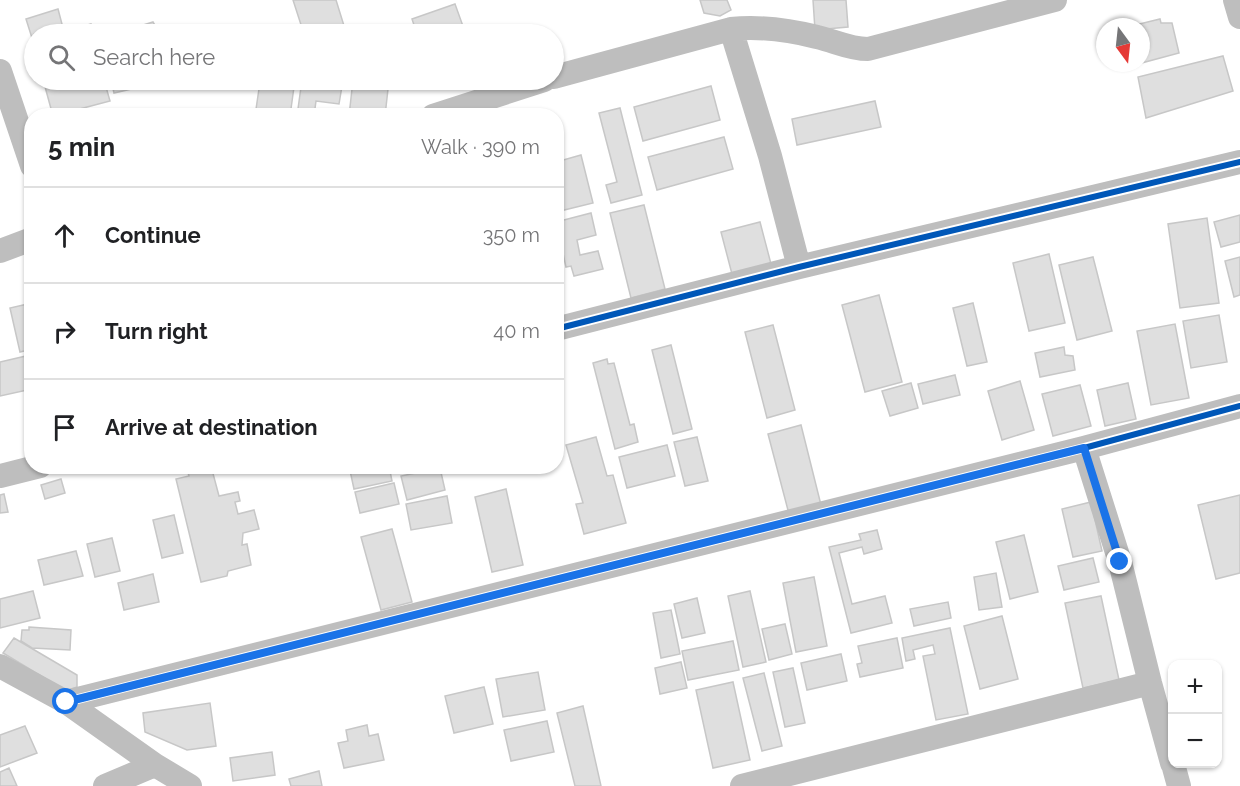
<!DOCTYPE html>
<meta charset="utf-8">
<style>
body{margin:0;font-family:Raleway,sans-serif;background:#f2f2f2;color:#202124}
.controls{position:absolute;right:18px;bottom:18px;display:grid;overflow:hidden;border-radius:12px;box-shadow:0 2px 4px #0004}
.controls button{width:54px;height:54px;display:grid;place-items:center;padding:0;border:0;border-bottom:2px solid #e0e0e0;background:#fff;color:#202124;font:30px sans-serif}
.compass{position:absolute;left:1096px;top:18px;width:54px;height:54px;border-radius:50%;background:#fff;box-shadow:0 2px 4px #0004;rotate:165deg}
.stop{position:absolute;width:18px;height:18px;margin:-14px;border:4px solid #1a73e8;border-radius:50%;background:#fff}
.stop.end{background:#1a73e8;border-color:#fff;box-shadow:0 2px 6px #0008}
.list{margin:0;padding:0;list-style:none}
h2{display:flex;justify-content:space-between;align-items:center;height:78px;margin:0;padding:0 24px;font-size:26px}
h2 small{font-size:20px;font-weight:400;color:#757577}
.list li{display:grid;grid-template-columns:39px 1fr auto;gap:18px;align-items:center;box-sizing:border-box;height:96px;padding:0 24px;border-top:2px solid #e0e0e0}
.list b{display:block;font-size:22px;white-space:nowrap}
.list em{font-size:20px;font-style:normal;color:#757577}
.icon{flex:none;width:33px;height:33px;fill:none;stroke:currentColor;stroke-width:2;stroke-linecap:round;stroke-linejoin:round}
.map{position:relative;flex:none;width:1240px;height:786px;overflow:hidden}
.search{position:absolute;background:#fff;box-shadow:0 2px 4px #0004;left:24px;top:24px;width:540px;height:66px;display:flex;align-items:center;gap:15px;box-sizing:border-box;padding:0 21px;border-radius:33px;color:#757577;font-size:22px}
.panel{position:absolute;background:#fff;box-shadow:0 2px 4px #0004;left:24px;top:108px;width:540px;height:366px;border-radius:24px}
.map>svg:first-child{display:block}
</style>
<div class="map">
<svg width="1240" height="786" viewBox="0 0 1240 786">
<rect width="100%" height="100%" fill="#fff"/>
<path fill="#dfdfdf" stroke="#c7c7c7" stroke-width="1.5" d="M293,0h43l9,29 -17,5h-24z
M700,0h27l4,10 -11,6 -16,-3z
M813,0h33l2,27 -33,3z
M455,4l9,25 -15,5h-32l-5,-15z
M58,9l5,19 -29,6 -2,4 -6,-19z
M1160,19l1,4h11l7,30 -45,12 -1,-2h8v-36l-6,-2z
M153,22l7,12h-24l6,-2 -2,-6z
M91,24l3,10h-26l-1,-3z
M34,42v22l-6,-20z
M1223,56l10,35 -87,27 -8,-41z
M58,80h46l6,21 -57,15 -9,-33z
M111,80h23l2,8 -22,5z
M302,80h41l-4,24 -23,-3 -2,15h-17z
M353,80h36l-4,36h-36z
M260,82l34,5 -4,29h-35z
M711,86l9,34 -77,21 -9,-34z
M875,101l6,26 -84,18 -5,-26z
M620,108l22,87 -31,8 -5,-18 11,-3 -18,-69z
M724,137l9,32 -76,21 -9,-33z
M581,155l12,48 -33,8 -4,-14v-35z
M644,205l21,84 -34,9 -21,-85z
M591,213l5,22 -19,5 3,15 18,-4 5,18 -29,7 -3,-10 -5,1 -10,-45z
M1240,215v27l-19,5 -7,-25z
M1207,218l12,85 -39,5 -12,-84z
M760,222l11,42 -39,10 -11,-42z
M1049,254l16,69 -36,8 -16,-68z
M1093,257l19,74 -35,9 -18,-75z
M1240,257v38l-6,2 -9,-36z
M879,295l23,87 -37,10 -23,-87z
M32,303v46l-12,3 -10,-44z
M973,303l14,59 -20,4 -14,-58z
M1219,315l8,47 -36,6 -8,-47z
M1175,324l14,74 -38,7 -14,-74z
M773,325l22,85 -28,8 -22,-86z
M671,345l21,84 -19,5 -21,-84z
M1064,347l1,8 8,1 2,14 -35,7 -5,-24z
M26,356l6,33 -32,7v-34z
M607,359l1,5 6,-1 16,62 4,-1 4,18 -23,7 -22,-86z
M955,375l5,20 -37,9 -5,-20z
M1020,381l14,49 -32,10 -14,-49z
M911,383l7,25 -28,8 -8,-25z
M1128,383l8,36 -31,7 -8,-36z
M1080,385l11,41 -38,10 -11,-42z
M801,425l20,80 -32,9 -21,-80z
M596,437l11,39 6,-1 13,48 -42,11 -8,-30 7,-1 -17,-58z
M697,437l11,44 -23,5 -11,-44z
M667,445l8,31 -48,12 -8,-31z
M186,466h25l8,30 19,-4 2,9 -5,1 3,12 16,-4 5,19 -16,4 -1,12 5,-1 4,21 -23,6 -1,5 -26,6 -25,-103 13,-3z
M349,466h40l3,15 -38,8z
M440,468l5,22 -38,10 -6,-24z
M61,479l4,14 -20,6 -4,-14z
M394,483l5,21 -39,9 -5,-21z
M506,489l17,76 -31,7 -17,-75z
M4,494l4,18 -8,1v-18z
M1240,495v78l-24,6 -18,-74z
M447,496l5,27 -41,7 -5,-26z
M1091,502l11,49 -29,6 -11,-48z
M174,515l9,38 -21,5 -9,-38z
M392,529l20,73 -31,8 -20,-73z
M877,530l5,19 -18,5 -2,-7 -23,6 13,51 33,-8 7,27 -41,10 -22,-86 32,-7 -2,-6z
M1024,535l14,57 -28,7 -14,-57z
M112,538l8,33 -25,6 -8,-33z
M76,551l7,25 -39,9 -6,-25z
M1093,558l6,24 -35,8 -6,-24z
M996,573l6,34 -23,3 -5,-33z
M153,574l6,28 -35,8 -6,-27z
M814,577l13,69 -31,6 -13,-69z
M33,591l7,27 -40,10v-29z
M750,591l16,71 -23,5 -15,-71z
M1101,596l18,84 -36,8 -18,-85z
M697,598l8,35 -23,5 -8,-34z
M948,602l3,16 -37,8 -4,-17z
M671,610l9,44 -19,4 -8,-45z
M1002,616l16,63 -38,10 -16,-63z
M785,624l7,30 -23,6 -7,-31z
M29,627l42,3 -1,20 -38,-2 -11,-7 1,-11h7z
M950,628l18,86 -32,6 -13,-64 12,-2 -2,-9 -20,5 2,9 -9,2 -4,-23z
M14,638l63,37v12l-11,4 -63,-38z
M897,638l6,30 -43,9 -3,-13 5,-1 -4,-17z
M733,641l6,29 -51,10 -6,-29z
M841,654l6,27 -40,9 -6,-27z
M681,662l6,26 -27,6 -5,-26z
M793,668l12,55 -20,4 -12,-55z
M538,672l7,38 -42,7 -7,-38z
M764,673l18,73 -20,5 -19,-73z
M733,682l17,78 -37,8 -17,-78z
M484,687l9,37 -39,9 -9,-37z
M210,703l6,43 -29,4 -42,-18 -2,-19z
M583,706l18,80h-26l-18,-73z
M547,721l7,31 -43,9 -7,-31z
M367,725l2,11 9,-2 6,26 -40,8 -6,-25 10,-2 -2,-11z
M25,726l12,27 -37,14v-32z
M272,752l3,23 -42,6 -3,-23z
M9,768l8,18h-17v-14z
M319,771l3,15h-31l-2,-7z"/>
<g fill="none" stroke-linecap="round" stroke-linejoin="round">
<path stroke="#bebebe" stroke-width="24" d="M1235,0l5,17
M731,29l39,127 29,111
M0,71l32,95
M554,77l177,-48c29,-3 58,1 86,8 18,4 32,12 51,12l187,-49
M433,116l111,-36
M0,251l32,-12
M556,329l243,-62 441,-105
M1084,448l36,114 30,121 22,80
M0,476l40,-10
M0,666l66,36 89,63 35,21
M66,702l1018,-254 156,-42
M1173,764l6,22
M105,786l50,-21
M742,786l408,-103"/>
<g stroke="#fff" stroke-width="10">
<path id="cycleway" d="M556,329l243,-62 441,-105
M66,702l1018,-254 156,-42"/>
</g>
<use href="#cycleway" stroke="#0057b8" stroke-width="6"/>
</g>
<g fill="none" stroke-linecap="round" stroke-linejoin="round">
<path stroke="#1a73e8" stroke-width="8" d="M66,702l1018,-254 36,114"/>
</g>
</svg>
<div class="controls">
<button>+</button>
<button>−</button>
</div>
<svg class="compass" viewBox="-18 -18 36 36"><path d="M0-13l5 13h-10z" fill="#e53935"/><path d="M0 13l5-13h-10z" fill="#757577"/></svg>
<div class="stop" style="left:66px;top:702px"></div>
<div class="stop end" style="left:1120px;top:562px"></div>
<div class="search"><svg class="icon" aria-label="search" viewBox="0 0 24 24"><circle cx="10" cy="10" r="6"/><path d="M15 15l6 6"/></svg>Search here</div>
<section class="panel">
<h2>5 min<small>Walk · 390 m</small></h2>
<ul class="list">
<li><svg class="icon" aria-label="ahead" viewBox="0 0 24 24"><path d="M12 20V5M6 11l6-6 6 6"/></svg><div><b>Continue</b></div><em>350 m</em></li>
<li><svg class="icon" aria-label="right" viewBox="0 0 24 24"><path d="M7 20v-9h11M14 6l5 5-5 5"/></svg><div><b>Turn right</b></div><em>40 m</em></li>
<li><svg class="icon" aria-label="arrive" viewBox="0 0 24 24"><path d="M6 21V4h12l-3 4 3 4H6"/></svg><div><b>Arrive at destination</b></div></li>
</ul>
</section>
</div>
